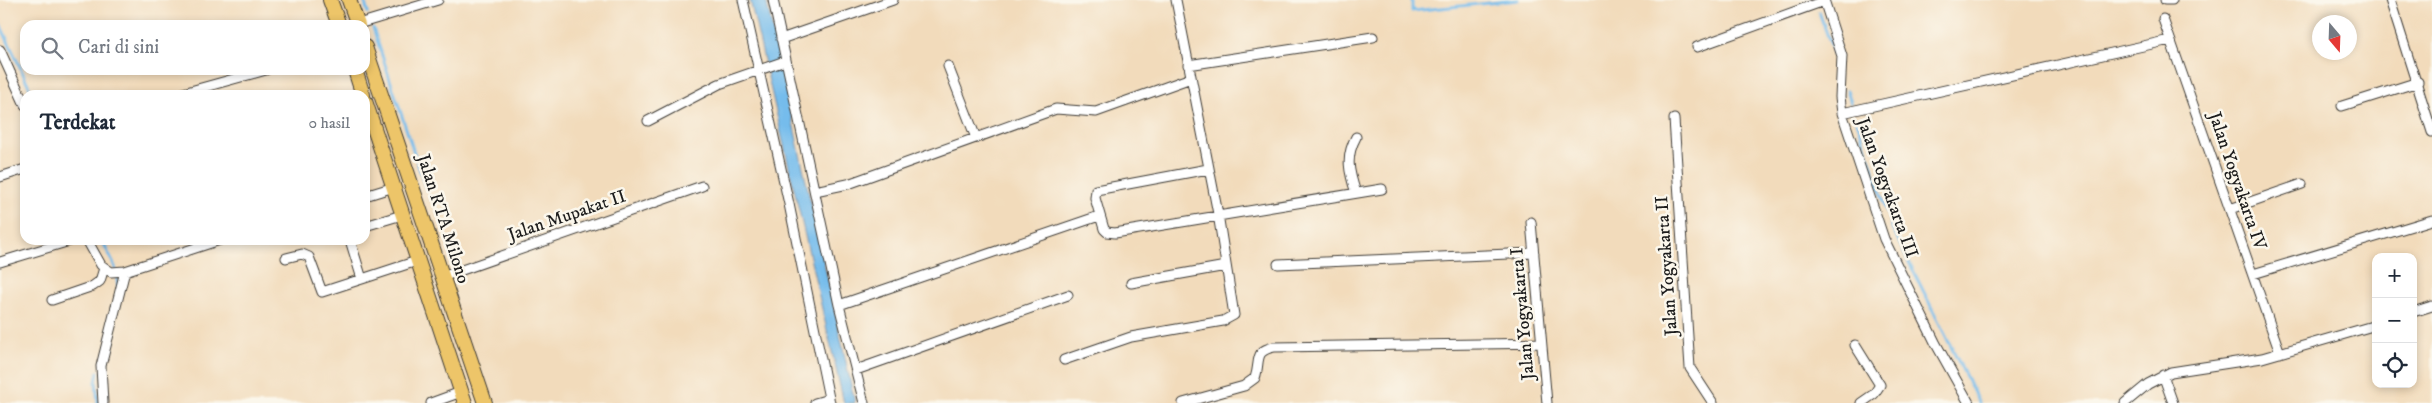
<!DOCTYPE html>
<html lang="id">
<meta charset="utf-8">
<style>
body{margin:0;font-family:"IM FELL DW Pica",serif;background:#f6f6f7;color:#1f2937}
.controls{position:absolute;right:15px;bottom:15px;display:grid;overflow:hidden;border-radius:10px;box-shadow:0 2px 8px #0003}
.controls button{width:45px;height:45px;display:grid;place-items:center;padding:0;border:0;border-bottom:1px solid #e0e1e3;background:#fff;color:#1f2937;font:25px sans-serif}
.compass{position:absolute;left:2312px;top:15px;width:45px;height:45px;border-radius:50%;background:#fff;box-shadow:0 2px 8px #0003;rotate:161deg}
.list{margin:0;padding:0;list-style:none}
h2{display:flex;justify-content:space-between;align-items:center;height:65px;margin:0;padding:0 20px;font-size:21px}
h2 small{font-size:16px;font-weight:400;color:#747a83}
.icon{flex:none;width:28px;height:28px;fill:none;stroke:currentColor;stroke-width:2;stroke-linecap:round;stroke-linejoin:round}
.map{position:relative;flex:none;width:2432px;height:403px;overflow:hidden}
.search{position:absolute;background:#fff;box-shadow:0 2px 8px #0003;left:20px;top:20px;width:350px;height:55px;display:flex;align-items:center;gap:12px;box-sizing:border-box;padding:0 18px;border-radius:15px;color:#747a83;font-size:19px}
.panel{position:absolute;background:#fff;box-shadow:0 2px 8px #0003;left:20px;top:90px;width:350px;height:155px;border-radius:15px}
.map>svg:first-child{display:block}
</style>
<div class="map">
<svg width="2432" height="403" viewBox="0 0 2432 403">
<rect width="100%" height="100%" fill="#fbf7ec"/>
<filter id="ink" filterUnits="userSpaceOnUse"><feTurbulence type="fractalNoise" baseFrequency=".02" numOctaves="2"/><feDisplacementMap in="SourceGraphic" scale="10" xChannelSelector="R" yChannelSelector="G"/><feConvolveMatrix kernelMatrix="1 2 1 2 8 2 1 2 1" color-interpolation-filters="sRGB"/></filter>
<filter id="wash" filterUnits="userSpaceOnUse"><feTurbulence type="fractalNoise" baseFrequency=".0096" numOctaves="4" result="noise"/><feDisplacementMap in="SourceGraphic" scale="20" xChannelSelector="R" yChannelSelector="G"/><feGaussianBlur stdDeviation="1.12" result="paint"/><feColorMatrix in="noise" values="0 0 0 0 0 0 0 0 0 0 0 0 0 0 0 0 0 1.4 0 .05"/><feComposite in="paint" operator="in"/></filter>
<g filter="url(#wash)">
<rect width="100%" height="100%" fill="#f2dbbb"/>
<path fill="#75bcec" stroke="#486c84" d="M750,0h16l89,403h-11z"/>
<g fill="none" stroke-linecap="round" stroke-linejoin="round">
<path stroke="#75bcec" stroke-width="3" d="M364,0l4,13
M1412,0v11l106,-11
M1819,12l16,44
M0,24l33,71
M373,28l52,158
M1847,90l4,13
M1856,118l37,112 86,173
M102,240l13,27 3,19
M98,403l-2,-21 2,-10"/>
</g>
</g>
<g filter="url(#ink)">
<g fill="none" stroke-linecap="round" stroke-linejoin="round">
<g stroke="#3c3934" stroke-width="11">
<path id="minor" d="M743,0l46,204 41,199
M773,0l66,305 25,98
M1824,0l18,56 -2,41 2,16 42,126 52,105 33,59
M2165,0h7
M2390,0l42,132
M2163,19l117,334
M355,25l83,-25
M781,39l112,-39
M1697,47l127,-46
M0,50l25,55
M1188,65l185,-28
M948,66l28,72
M176,95l90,-25
M2342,106l76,-24
M1842,113l328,-73
M1674,119l16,249 23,35
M648,121l71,-37 66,-23
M1356,137c-11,20 -7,35 0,56
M1208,169l-112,21 -1,8 9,31 3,3 8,1 267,-44
M0,177l25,-8
M815,191l33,-7 208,-75 40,3 95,-34
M365,196l29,-9
M2230,209l72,-25
M1531,222l16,181
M365,226l37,-11
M87,240l14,25 10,7 14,-1 95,-31
M350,240l12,39 55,-18
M286,258l16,-4 7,3 13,35 40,-13
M0,262l73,-22
M1278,264l256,-11
M2253,274l179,-54
M442,277l260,-91
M1131,283l95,-17
M52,300l41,-14 7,-5 4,-13
M839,305l260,-89
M2413,312l19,-6
M1855,345l25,40 -6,9 -13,9
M1064,360l67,-23 92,-16 11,-6 -16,-101 -42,-214
M856,370l212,-75
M2163,375l10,28
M103,403l-2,-37 24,-95
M431,403l30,-11
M815,403l14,-4
M1183,403l61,-17 11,-8c6,-17 -2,-27 19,-31l267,-4
M2125,403l23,-19 23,-12 91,-14 114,-33"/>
</g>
<g stroke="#3c3934" stroke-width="16">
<path id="highway" d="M330,0l9,25
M349,0l9,25
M365,47l120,356
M355,70l8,25
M365,101l100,302"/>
</g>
<use href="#minor" stroke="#fff" stroke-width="9"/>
<use href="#highway" stroke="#edc569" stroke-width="14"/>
</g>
</g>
<g text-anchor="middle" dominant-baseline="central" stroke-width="5" stroke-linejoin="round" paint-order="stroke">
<g font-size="18" fill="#1c1c1c" stroke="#fbf7ec">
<text transform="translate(2237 181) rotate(71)">Jalan Yogyakarta IV</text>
<text transform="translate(1887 188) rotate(70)">Jalan Yogyakarta III</text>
<text transform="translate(567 216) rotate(-19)">Jalan Mupakat II</text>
<text transform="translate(443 219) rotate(72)">Jalan RTA Milono</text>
<text transform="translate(1667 266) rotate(-94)">Jalan Yogyakarta II</text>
<text transform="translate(1523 314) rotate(-95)">Jalan Yogyakarta I</text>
</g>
</g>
</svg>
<div class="controls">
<button>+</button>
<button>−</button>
<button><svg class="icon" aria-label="locate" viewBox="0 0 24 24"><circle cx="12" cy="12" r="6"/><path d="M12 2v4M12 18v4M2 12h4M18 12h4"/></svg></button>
</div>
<svg class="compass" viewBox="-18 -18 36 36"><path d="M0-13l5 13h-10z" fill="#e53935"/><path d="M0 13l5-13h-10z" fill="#747a83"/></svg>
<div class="search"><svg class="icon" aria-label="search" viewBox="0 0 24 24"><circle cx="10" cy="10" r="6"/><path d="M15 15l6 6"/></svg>Cari di sini</div>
<section class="panel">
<h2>Terdekat<small>0 hasil</small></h2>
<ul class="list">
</ul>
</section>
</div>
